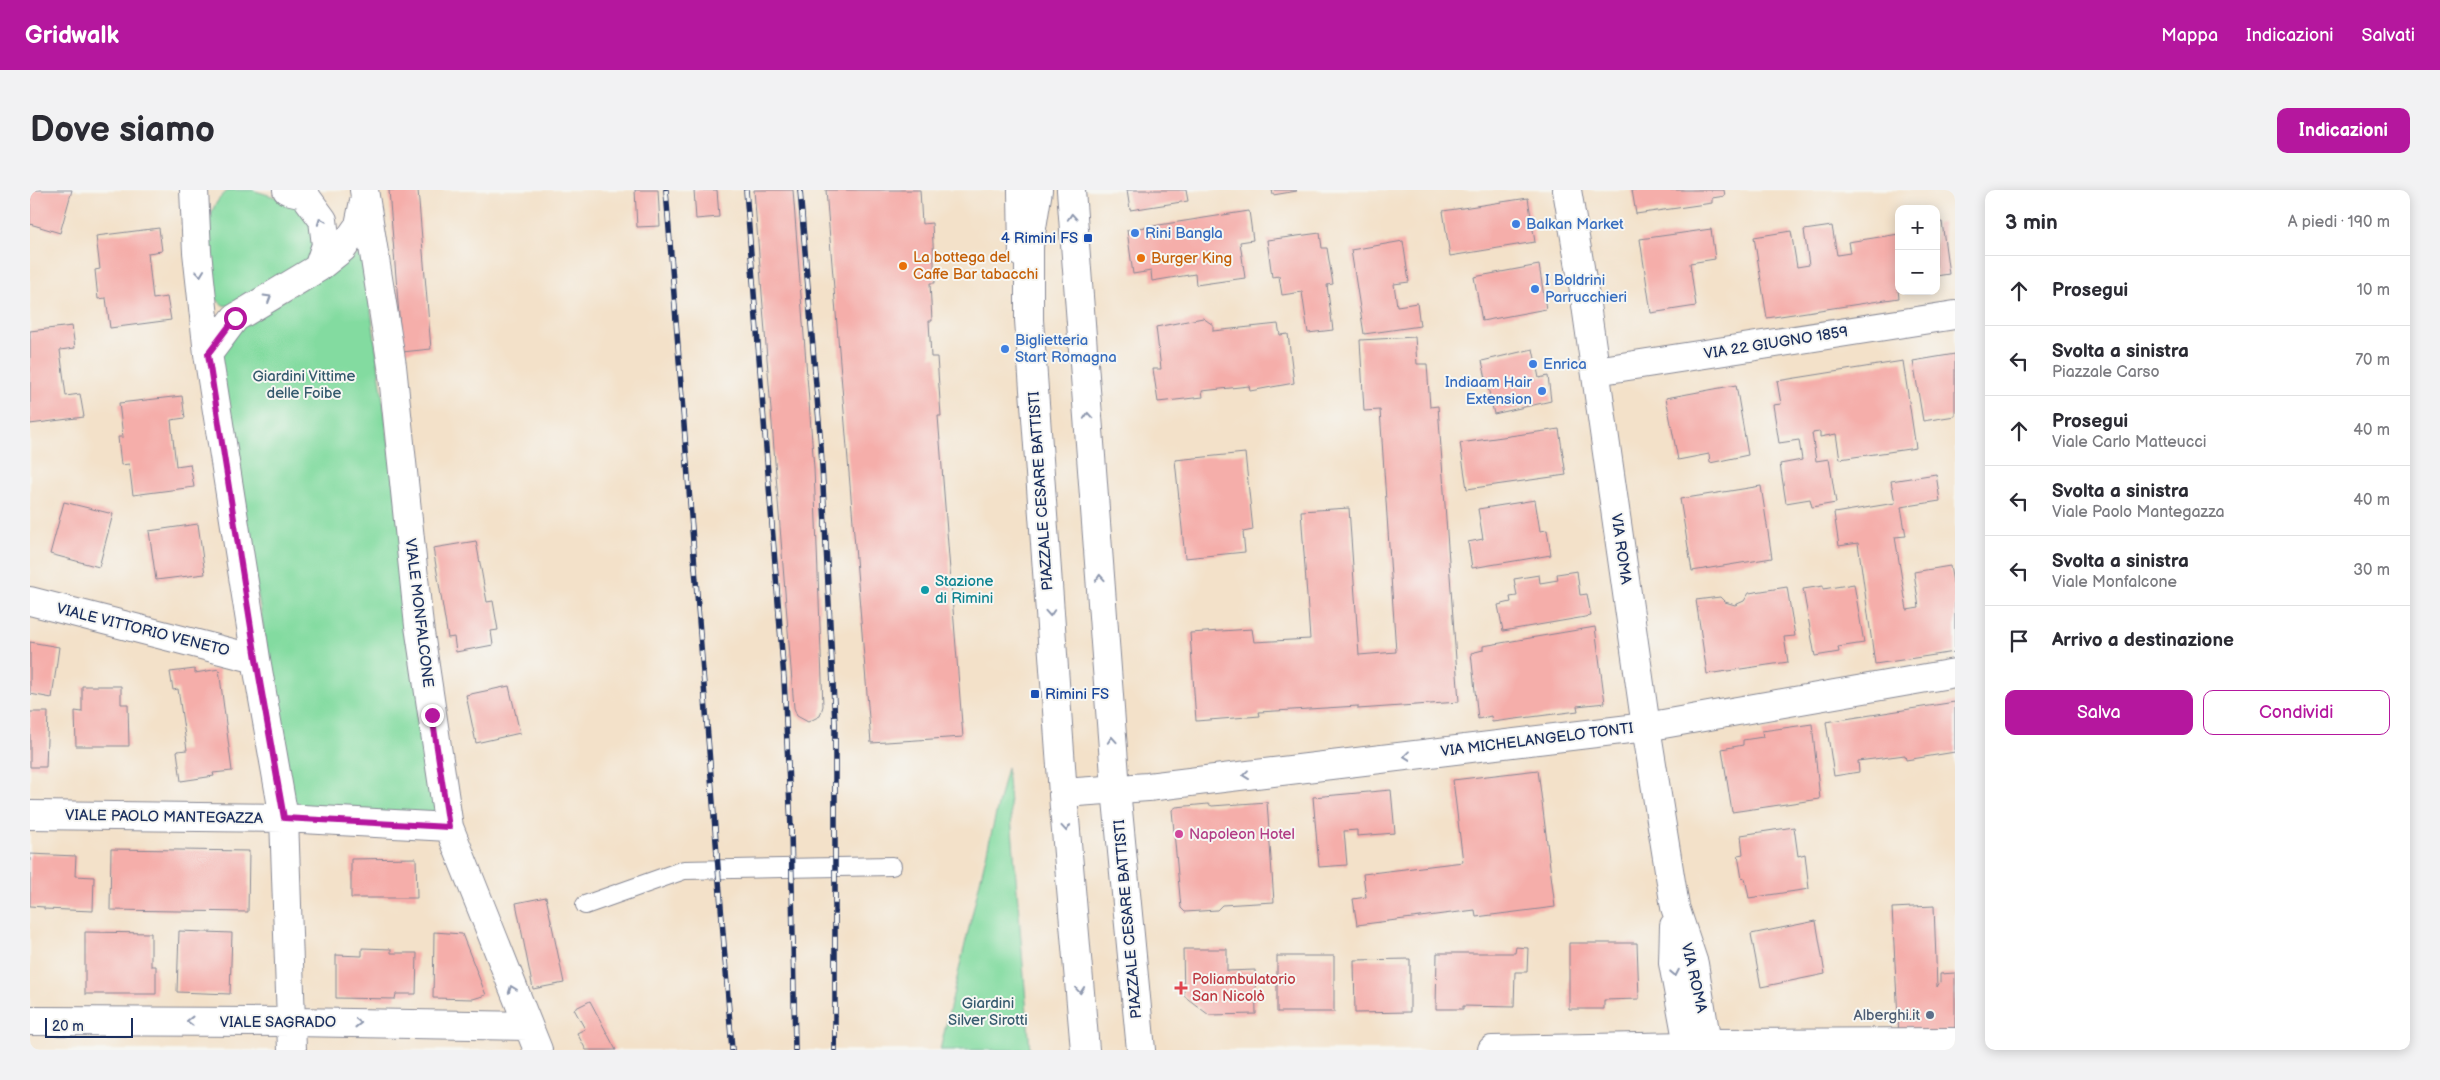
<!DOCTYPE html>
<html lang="it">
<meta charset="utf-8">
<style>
body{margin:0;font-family:"Balsamiq Sans",sans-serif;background:#f2f2f3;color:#2b2b33}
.controls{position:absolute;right:15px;top:15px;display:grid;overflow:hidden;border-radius:10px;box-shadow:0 2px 12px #0003}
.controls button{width:45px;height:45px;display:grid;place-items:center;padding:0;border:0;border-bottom:1px solid #e1e1e2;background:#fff;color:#2b2b33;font:25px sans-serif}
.scale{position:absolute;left:15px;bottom:12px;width:88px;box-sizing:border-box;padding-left:5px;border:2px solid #1b2f5e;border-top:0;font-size:14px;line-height:18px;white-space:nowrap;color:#1b2f5e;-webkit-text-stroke:4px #f6f6f2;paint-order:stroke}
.stop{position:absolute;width:15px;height:15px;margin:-11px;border:4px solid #b5179e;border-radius:50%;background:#fff}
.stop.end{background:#b5179e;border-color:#fff;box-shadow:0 1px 5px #0008}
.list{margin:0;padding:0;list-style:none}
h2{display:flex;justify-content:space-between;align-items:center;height:65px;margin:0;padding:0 20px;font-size:21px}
h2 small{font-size:16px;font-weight:400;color:#7c7c81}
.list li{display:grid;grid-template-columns:32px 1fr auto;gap:15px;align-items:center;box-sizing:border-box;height:70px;padding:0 20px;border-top:1px solid #e1e1e2}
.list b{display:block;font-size:19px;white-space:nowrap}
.list p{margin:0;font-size:16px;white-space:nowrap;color:#7c7c81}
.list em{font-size:16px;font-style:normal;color:#7c7c81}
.actions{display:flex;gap:10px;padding:15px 20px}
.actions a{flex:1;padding:11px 0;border:1px solid #b5179e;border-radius:10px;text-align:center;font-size:18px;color:#b5179e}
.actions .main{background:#b5179e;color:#fff}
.icon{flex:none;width:28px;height:28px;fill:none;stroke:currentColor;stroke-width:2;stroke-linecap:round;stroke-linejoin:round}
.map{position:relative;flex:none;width:1925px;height:860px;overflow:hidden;border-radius:10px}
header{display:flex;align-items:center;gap:30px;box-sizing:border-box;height:70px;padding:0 25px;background:#b5179e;color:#fff}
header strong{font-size:24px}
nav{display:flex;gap:28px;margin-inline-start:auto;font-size:18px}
.intro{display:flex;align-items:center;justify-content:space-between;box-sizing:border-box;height:120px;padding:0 30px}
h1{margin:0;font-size:35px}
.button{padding:12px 22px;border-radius:10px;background:#b5179e;color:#fff;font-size:18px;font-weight:700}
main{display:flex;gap:30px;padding:0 30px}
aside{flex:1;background:#fff;border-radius:10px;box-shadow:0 2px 12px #0003}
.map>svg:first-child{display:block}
</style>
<header>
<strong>Gridwalk</strong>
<nav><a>Mappa</a><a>Indicazioni</a><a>Salvati</a></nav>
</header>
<div class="intro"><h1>Dove siamo</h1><a class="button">Indicazioni</a></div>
<main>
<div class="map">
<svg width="1925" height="860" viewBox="0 0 1925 860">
<rect width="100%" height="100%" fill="#f6f6f2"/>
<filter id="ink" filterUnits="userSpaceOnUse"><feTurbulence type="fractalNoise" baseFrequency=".02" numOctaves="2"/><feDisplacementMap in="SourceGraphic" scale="10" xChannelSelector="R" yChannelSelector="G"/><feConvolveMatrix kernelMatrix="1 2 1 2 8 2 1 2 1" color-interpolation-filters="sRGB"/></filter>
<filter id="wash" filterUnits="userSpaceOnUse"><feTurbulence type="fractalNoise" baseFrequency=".0096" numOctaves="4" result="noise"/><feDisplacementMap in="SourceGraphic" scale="20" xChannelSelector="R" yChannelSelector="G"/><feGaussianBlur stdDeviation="1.12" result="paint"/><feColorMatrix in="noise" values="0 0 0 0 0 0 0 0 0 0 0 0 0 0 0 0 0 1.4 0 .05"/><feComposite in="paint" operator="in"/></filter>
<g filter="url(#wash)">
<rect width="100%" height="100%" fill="#f3e1c9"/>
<path fill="#83dba0" stroke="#4f857f" d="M199,0h23l50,15 14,20 -7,37 -73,45 -13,-2 -9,-8c-5,-32 -18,-85 15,-107z
M333,61l76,565 -146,-8 -74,-450 23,-32z
M977,577l23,283h-90z"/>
<g id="blocks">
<path fill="#f5aeaa" d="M0,0h42l-12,43 -30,-9z
M359,0h29l13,159 -29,3z
M605,0h23l2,36 -23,1z
M664,0h23l2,27 -23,2z
M724,0h39l21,278 9,238 -3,10 -12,6 -11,-6 -3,-8z
M796,0h94l2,34 10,-1 3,60h-5l2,38h-3l2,36h6l4,59h-3l25,321 -92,6z
M1097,0h59l2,11 -58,9z
M1242,0h24l1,1 -24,4z
M1602,0h92l1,6 -13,2v5l-76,11z
M1498,8l7,44 -85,14 -7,-45z
M1219,21l4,29 -13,2 5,36 -49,7 -1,-11 -43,7 -1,-10 -18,3 -6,-44z
M1912,32l7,52 -13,2v-53z
M1802,36l5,29 13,-2 -2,-11 51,-8v48h-2l2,16 -132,20 -13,-81 37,-6 6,36 12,-2 -5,-35z
M129,38l3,23 -14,2 5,46 14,-2 4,23 -61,8 -4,-30 -8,1 -3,-29 5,-1 -4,-33z
M1681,39l4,30 -25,4 6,43 -45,7 -11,-74z
M1290,43l2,15h5l6,36 -6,1 6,45 -25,3 -6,-41 -20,3 -3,-19 -7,1 -5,-37z
M1373,51l6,41 -15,2 3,22 20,-3 3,23 -56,8 -13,-84z
M1509,75l7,44 -64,12 -8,-44z
M1173,128l10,7v6l65,-7 2,11 8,-1 6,49 -44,8 -1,-5 -47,5 1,6 -45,5 -5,-33h8l-5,-42z
M42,136l3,22 -15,2 6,46 14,-2 4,23 -54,7v-93z
M1385,147l2,27h10l3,43 8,-1 21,296 -101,7v-3l-99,6 1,4 -64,5 -6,-88 62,-4 2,13 56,-3 -9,-128 48,-3 10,147 37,-3 -16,-242 -16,1 -4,-71z
M1503,159l6,29 9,-2 3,25 -57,13 -12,-53z
M1925,164v62l-32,5 -10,-60z
M1873,171l13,87 -76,11 -4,-25 -16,3v-5l-8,1 4,28 13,-2 7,44 -24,4 -2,-8 -24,4 -6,-39 22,-4 -3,-20 -20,3 -6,-38 8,-1 -4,-23z
M1706,195l12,70 -38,8 -1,-9 -31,6 -12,-62z
M152,206l3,22 -14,2 5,46 14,-2 4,23 -61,8 -4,-31 -8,1 -3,-28h5l-4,-34z
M1529,239l7,46 -99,14 -7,-46z
M1215,263l8,77 -10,2 2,20 -60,6 -10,-98z
M1906,284l4,27 -39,6 5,29 -11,1 12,73 12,-2 -5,-36 36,-6 5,27v59l-80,12 -17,-121 -19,3 -5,-33 61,-10 -4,-22z
M1731,296l11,72 -80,13 -12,-72z
M1505,310l5,31 7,-1 4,25 -79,13 -4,-26 15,-3 -5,-30z
M34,312l49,12 -14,53 -49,-13z
M168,334l7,50 -49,6 -7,-49z
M446,351l11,61 6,-1 5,29 -7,1 2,14 -37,7 -2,-15 -6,1 -15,-90z
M1547,381l3,24 7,-1 4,22 -88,15 -5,-26 13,-3 -1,-5 7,-1 -3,-17 25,-4 1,8 18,-3 -1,-6z
M1824,394l10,59 -26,4 1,5 -24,4 -12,-67 20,-3v3z
M1757,397l8,49 -11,1 4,25 -81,12 -11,-74 24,-3 5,5 10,3 9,-4 5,-8z
M1565,437l10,76 -28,3 1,5 -86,11 -1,-6 -13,3 -7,-66 12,-3v-4z
M0,452l29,5 -7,51 -22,-4z
M165,479v4l24,-4 13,102 -19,2 1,3 -33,5 -4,-30 10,-1 -9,-61 -5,1 -3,-18z
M52,496h39v18h7l1,42h-53l-1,-35 7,1z
M479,496l11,47 -44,10 -10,-48z
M1925,512v50l-49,8 -1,-5 -47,6 1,11 -25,4 -8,-54z
M0,522h18l-2,55h-16z
M1782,534l8,75 -88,13 -10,-63 21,-4v-5l20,-3 -1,-6z
M1508,580l17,137 -79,10 -1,-7 -118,15 -4,-26 13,-2 -3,-23 100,-12 -10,-82z
M1361,600l4,43 -38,3v-6l-13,1 3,34 -28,2 -6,-70z
M1237,612l7,100 -52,3 -5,5 -32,2 -4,-4 -9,-98 4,-3 32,-3 4,2z
M1764,637l4,29 7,-2 4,35 -60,9 -4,-20 -3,1 -4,-24 5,-1 -2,-19z
M81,659l138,2 -1,61 -138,-2z
M0,664l46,2 -1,20 19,1 -1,34 -49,-2v-2l-14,-1z
M386,668l1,40h-66v-39z
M516,707l18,86 -31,6 -17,-86z
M1904,716l3,81 3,-5v-8l15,-1v61l-56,2 -7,-128z
M1786,731l9,53 -64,13 -10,-53z
M149,741l53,2 -2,61 -53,-2z
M55,742l66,1v33h5v28h-71z
M404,742l28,2 24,61 -13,4 -40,-1z
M1539,753h68l2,56 -35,1v9h-35z
M1486,757l12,1 -1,24h-12l-1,35 -51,-1v3h-27l1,-56h78z
M332,758l29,1v4h26l-1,41h-20l-1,5 -59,-1v-43l26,1z
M1153,759h44v22l28,-1 1,44 -47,1 -25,-19z
M1247,766h57v56h-57z
M1380,769v53l-55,1 -1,-53z
M560,811l26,49h-30l-9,-17 8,-4 -11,-20z"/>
</g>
</g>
<g filter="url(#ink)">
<use href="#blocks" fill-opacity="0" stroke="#878894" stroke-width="1"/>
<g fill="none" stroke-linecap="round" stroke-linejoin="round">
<g stroke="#878894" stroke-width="20">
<path id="lane" d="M987,0l1,67
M555,715l99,-35 208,-4"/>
</g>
<g stroke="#878894" stroke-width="30">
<path id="street" d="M164,0l3,62 11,102 48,305 28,159 8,232
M257,0l17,4 19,26 3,25 -8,23
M334,0l28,176 27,260 30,201 89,223
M178,164l27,-36 83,-50 25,-20 16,-23 5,-24
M1566,181l359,-56
M0,411l226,58
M1033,603l85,-6 498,-60 309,-54
M0,625l254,3 165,9
M0,831l262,1 235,4
M1677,853l248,-1
M1462,860l196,-4"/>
</g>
<g stroke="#878894" stroke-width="30">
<path id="secondary" d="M1008,0l-9,56v74l35,488 21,242
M1041,0l45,599 25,261
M1537,0l17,101 62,436 29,180 19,57 14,86
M1644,736l-1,37 16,87"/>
</g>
<use href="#lane" stroke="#fff" stroke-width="18"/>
<use href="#street" stroke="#fff" stroke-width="28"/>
<use href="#secondary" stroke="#fff" stroke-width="28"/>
<g stroke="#1b2f5e" stroke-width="5.5">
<path id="rail" d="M636,0l66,860
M716,0l38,489 7,149 4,222
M770,0l21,256 14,277v327"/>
</g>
<use href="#rail" stroke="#f6f6f2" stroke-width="4" stroke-dasharray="11" stroke-linecap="butt"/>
</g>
<defs><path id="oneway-chevron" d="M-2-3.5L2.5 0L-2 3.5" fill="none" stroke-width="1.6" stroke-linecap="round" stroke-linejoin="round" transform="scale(1.25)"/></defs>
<g stroke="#8d97ae">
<use href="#oneway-chevron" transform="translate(1042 27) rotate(-94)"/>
<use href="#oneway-chevron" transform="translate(291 31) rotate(-111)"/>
<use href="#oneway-chevron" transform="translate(170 83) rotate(84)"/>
<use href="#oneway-chevron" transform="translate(238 108) rotate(-31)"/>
<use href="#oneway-chevron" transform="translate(1058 226) rotate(-94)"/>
<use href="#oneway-chevron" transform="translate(1070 388) rotate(-94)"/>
<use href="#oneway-chevron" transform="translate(1020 423) rotate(86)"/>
<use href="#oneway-chevron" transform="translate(1082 550) rotate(-94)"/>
<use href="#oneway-chevron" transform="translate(1377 566) rotate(173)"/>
<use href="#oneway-chevron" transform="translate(1216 585) rotate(173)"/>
<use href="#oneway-chevron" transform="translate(1036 638) rotate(85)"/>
<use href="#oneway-chevron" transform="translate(1645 783) rotate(79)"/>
<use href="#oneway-chevron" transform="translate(482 799) rotate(-111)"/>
<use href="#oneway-chevron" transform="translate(1050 800) rotate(85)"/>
<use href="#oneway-chevron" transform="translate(160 831) rotate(-180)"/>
<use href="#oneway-chevron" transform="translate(328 833) rotate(1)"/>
</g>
</g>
<g fill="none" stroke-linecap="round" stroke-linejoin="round" filter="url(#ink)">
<path stroke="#b5179e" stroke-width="6" d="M205,128l-27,36 48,305 28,159 165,9 -17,-112"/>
</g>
<g fill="#3f7fe0" stroke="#f6f6f2" stroke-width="2">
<circle cx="1486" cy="34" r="5"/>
<circle cx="1105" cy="43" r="5"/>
<circle cx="1505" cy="99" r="5"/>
<circle cx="975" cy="159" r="5"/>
<circle cx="1503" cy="174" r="5"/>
<circle cx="1512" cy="201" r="5"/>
</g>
<g fill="#1a4fb4" stroke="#f6f6f2" stroke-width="2">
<rect x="1053" y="43" width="10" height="10" rx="2.5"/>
<rect x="1000" y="499" width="10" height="10" rx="2.5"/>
</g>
<g fill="#e8710a" stroke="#f6f6f2" stroke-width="2">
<circle cx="1111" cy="68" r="5"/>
<circle cx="873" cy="76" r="5"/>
</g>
<circle fill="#0f9aa8" stroke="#f6f6f2" stroke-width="2" cx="895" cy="400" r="5"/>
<circle fill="#d1479c" stroke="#f6f6f2" stroke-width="2" cx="1149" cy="644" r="5"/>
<path fill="#e0444e" stroke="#f6f6f2" stroke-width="2" d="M1148.5 790.5h5v5h5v5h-5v5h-5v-5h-5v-5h5z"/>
<circle fill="#5c6f8a" stroke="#f6f6f2" stroke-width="2" cx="1900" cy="825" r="5"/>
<g text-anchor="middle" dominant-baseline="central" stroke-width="4" stroke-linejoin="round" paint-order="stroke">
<g font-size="15" fill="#366cbe" stroke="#f6f6f2" text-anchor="start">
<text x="1496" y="34">Balkan Market</text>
<text x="1115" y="43">Rini Bangla</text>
<text x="1515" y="90">I Boldrini<tspan x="1515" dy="17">Parrucchieri</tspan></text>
<text x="985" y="150">Biglietteria<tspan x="985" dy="17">Start Romagna</tspan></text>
<text x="1513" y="174">Enrica</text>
<text x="1502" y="192" text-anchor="end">Indiaam Hair<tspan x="1502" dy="17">Extension</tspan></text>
</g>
<g font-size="15" fill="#164399" stroke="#f6f6f2" text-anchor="end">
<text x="1048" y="48">4 Rimini FS</text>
<text x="1015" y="504" text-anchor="start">Rimini FS</text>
</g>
<g font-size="15" fill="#c56008" stroke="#f6f6f2" text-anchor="start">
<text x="883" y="67">La bottega del<tspan x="883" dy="17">Caffe Bar tabacchi</tspan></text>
<text x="1121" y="68">Burger King</text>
</g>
<g font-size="15" fill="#1b2f5e" stroke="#f6f6f2">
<text transform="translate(1746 153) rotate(-9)">VIA 22 GIUGNO 1859</text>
<text transform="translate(1011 301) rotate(-94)">PIAZZALE CESARE BATTISTI</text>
<text transform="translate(1591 359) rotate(82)">VIA ROMA</text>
<text transform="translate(389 423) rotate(83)">VIALE MONFALCONE</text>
<text transform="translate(113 440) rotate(14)">VIALE VITTORIO VENETO</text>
<text transform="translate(1507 550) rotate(-7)">VIA MICHELANGELO TONTI</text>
<text transform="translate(134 627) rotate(1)">VIALE PAOLO MANTEGAZZA</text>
<text transform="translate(1098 729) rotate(-95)">PIAZZALE CESARE BATTISTI</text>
<text transform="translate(1664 788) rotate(77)">VIA ROMA</text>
<text x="248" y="832">VIALE SAGRADO</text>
</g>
<g font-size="15" fill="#355a6e" stroke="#f6f6f2">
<text x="274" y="186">Giardini Vittime<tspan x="274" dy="17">delle Foibe</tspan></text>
<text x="958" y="813">Giardini<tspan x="958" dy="17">Silver Sirotti</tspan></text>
</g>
<g font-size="15" fill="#0d838f" stroke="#f6f6f2" text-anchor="start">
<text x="905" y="391">Stazione<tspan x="905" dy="17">di Rimini</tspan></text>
</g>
<g font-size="15" fill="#b23c85" stroke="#f6f6f2" text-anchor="start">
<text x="1159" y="644">Napoleon Hotel</text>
</g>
<g font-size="15" fill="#be3a42" stroke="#f6f6f2" text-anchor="start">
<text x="1162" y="789">Poliambulatorio<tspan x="1162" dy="17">San Nicolò</tspan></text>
</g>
<g font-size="15" fill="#4e5e75" stroke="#f6f6f2" text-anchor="end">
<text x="1890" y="825">Alberghi.it</text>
</g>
</g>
</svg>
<div class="controls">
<button>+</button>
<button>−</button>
</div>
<div class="scale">20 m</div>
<div class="stop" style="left:205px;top:128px"></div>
<div class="stop end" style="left:402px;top:525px"></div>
</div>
<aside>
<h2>3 min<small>A piedi · 190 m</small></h2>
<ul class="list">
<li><svg class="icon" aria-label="ahead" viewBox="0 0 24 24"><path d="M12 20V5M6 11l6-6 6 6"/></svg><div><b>Prosegui</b></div><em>10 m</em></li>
<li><svg class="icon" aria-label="left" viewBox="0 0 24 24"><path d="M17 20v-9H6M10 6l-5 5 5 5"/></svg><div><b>Svolta a sinistra</b><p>Piazzale Carso</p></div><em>70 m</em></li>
<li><svg class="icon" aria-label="ahead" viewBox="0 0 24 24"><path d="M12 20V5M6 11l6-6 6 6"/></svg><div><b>Prosegui</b><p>Viale Carlo Matteucci</p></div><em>40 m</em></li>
<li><svg class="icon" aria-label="left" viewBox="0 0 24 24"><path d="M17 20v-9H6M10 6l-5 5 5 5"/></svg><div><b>Svolta a sinistra</b><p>Viale Paolo Mantegazza</p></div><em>40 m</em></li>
<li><svg class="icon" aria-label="left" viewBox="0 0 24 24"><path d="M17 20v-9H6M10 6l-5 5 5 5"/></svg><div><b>Svolta a sinistra</b><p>Viale Monfalcone</p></div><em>30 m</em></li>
<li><svg class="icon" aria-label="arrive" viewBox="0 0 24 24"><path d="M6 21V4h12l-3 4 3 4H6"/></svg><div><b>Arrivo a destinazione</b></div></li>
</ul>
<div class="actions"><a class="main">Salva</a><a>Condividi</a></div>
</aside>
</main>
